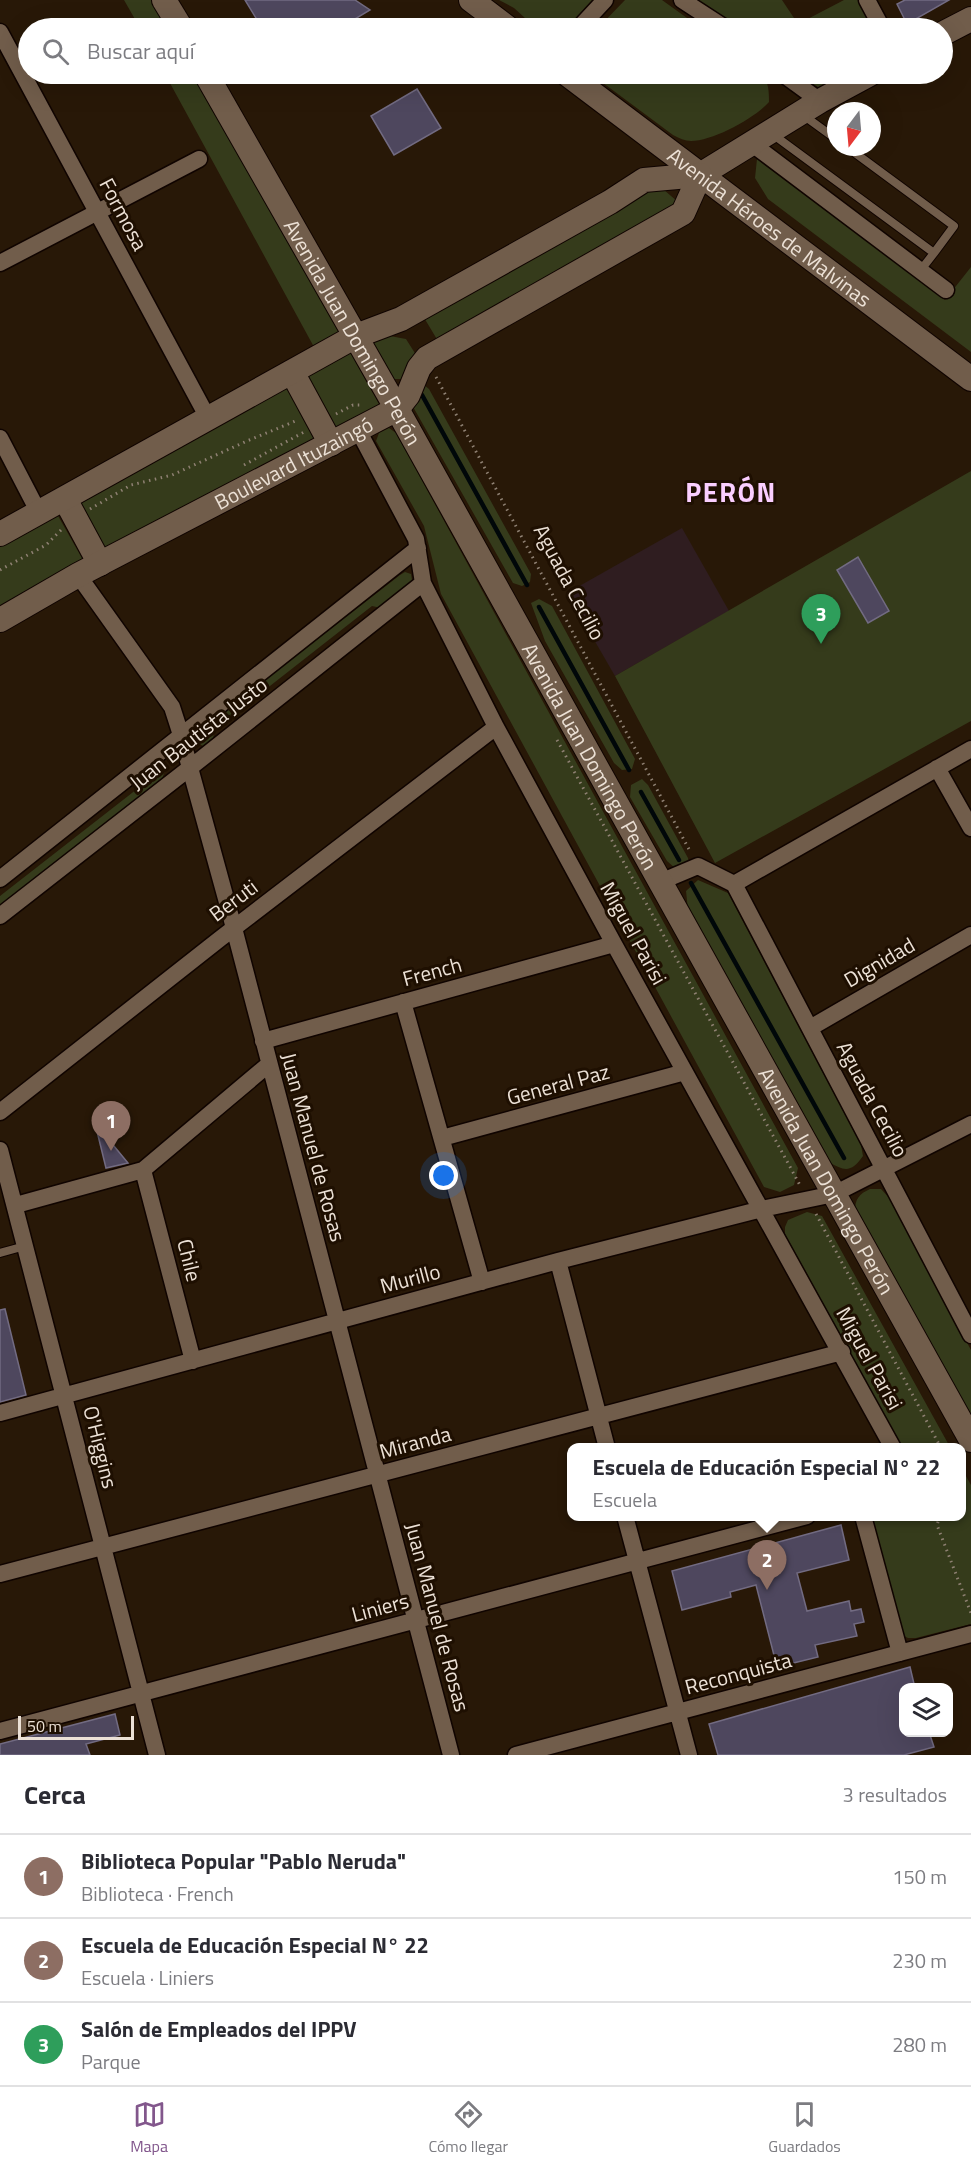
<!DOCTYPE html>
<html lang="es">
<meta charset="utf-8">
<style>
body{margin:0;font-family:"Titillium Web",sans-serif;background:#f7f7f7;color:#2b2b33}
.controls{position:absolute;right:18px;bottom:18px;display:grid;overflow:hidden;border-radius:12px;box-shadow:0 6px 24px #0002}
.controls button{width:54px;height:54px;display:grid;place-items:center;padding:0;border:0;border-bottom:2px solid #e1e1e2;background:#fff;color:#2b2b33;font:30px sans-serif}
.compass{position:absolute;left:827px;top:102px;width:54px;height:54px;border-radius:50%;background:#fff;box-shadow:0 6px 24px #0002;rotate:196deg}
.scale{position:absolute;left:18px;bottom:15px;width:116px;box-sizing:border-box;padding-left:6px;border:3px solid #ece1d6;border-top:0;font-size:16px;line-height:21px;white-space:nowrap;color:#ece1d6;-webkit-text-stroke:4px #1e0f01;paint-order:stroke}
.you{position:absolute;left:444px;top:1176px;width:21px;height:21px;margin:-15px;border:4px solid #fff;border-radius:50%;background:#1a73e8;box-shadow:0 0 0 9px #1a73e833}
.badge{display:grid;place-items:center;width:39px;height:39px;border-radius:50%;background:#82578c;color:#fff;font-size:20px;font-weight:700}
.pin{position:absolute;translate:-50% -50px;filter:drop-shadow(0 2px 3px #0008)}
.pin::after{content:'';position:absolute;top:32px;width:21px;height:18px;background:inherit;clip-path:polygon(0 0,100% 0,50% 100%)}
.popup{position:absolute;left:567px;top:1443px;width:399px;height:78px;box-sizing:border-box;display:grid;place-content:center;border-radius:12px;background:#fff;filter:drop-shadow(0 2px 4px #0005);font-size:20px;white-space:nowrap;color:#7c7c81}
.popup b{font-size:22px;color:#2b2b33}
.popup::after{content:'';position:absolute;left:50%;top:100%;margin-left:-12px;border:12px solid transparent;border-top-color:#fff}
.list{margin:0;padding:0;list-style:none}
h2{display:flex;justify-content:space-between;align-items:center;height:78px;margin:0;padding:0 24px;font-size:26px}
h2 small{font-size:20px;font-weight:400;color:#7c7c81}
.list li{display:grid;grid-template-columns:39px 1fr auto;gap:18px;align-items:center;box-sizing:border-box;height:84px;padding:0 24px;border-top:2px solid #e1e1e2}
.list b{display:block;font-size:22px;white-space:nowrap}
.list p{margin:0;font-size:20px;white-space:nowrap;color:#7c7c81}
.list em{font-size:20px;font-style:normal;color:#7c7c81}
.icon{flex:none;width:33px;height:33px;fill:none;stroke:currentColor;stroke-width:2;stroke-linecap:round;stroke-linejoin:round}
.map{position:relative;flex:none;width:971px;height:1755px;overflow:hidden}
.search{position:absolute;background:#fff;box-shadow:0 6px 24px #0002;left:18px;right:18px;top:18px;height:66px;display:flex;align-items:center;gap:15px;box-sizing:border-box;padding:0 21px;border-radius:33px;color:#7c7c81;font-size:22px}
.sheet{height:330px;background:#fff}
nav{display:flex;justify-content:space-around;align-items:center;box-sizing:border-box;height:84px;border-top:2px solid #e1e1e2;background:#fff;font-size:16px;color:#7c7c81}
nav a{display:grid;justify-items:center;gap:3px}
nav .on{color:#82578c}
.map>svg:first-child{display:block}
</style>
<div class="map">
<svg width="971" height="1755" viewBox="0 0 971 1755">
<rect width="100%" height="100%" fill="#281807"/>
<path fill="#2f1d20" d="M682,528l47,83 -114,65 -48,-83z"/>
<path fill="#353b1b" d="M124,0h32l16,28h-32z
M499,0h93l-24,28h-32l-22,-20z
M625,0h37l39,28h-103z
M694,0h88l16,24 46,-24h15l16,28h-141z
M165,74h32l143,259 -26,14z
M591,74h170c8,7 8,18 8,28 -14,16 -56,39 -78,39 -6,0 -12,-3 -18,-6z
M798,74h43l-23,13z
M757,159l188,141 26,-33v85l-203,-153 -13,-21z
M656,183l22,19 -240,139 -15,-25z
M390,336l16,3 12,19 -17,21h-7l-21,-37z
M350,352l29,52 -43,24 -29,-51z
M424,385l5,4 102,185 -1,8 -8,4 -9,-3 -101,-178z
M287,386l31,52 -213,111 -26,-45z
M389,428l7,5 402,735 -4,17 -14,7 -16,-5 -323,-593 -17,-68 -48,-85 3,-8z
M971,471v250l-256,142 -100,-187z
M57,514l26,46 -83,47v-60z
M405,572l6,2 1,6 -4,6 -27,22 -9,-2 -157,123 -2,9 -10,8 -7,-4 3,-11 201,-156z
M539,599l13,7 83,153 -3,10 -10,1 -8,-7 -69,-122 -14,-38z
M158,765l7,4 -3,11 -162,126v-10l146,-114 2,-9z
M642,779l6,6 40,73 1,6 -13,5 -9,-8 -37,-64 1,-12z
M698,880l30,13 133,252 2,11c-11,16 -18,16 -34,6l-141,-252 -2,-19z
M870,1189h11l10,11 80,150v70l-116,-209c0,-12 4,-17 15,-22z
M807,1212l15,4 128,231h-48l-117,-213v-7l3,-7z
M962,1469l9,16v139l-55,14h-8l-6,-3 -31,-119h91z"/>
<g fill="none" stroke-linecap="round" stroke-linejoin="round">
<path stroke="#000709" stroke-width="4.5" d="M422,395l105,190
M539,607l90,163
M641,792l38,68
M691,883l153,275"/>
</g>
<path fill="#4e475e" stroke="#726b82" stroke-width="1.5" d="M245,0h110l15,10 -30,18h-78z
M905,0h44l-42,24 -10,-20z
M417,89l24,39 -47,27 -23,-39z
M858,557l31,54 -21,12 -31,-53z
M95,1123l33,40 -22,5z
M5,1309l21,86 -26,7v-92z
M841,1525l8,35 -52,13 10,38 42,-10 2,10 10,-2 3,13 -10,2 3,12 -42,9 3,12 -41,10 -21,-82 -26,7 1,5 -49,13 -10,-39z
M910,1667l5,21h-12v44h26l5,15 -30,8h-186l-9,-31z
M115,1714l5,21 -34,9 4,11h-90v-11z"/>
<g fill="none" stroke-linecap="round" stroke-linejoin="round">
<g stroke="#100400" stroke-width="10">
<path id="lane" d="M803,115l33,24
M771,133l163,120 20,-27 -107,-79
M920,271l14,-18
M0,1253l25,-7"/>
</g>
<g stroke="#100400" stroke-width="19">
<path id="street" d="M682,0l43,28
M867,0l15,28
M579,28l26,-28
M0,32l208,386
M783,74l37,27
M751,143l195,147
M0,263l199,-104
M358,430l58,109 7,44 73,144 118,217 279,504
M0,438l39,75
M78,575l94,132 9,28 53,193 217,827
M937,768l34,60
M0,879l418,-331
M660,882l38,-16 36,18 237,-135
M734,884l237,451
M0,916l191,-149 232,-184
M403,1002l79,280
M810,1028l161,-93
M263,1041l351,-97
M0,1112l221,-174 275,-211
M442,1138l243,-66
M0,1150l157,605
M143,1170l50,191
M16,1205l127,-35 126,-106
M558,1261l49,187
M0,1413l558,-152 204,-52 72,-15 137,-70
M625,1516l64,239
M863,1516l37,137
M0,1574l842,-222
M0,1731l807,-215
M516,1755l455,-121"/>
</g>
<g stroke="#100400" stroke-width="26">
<g id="secondary">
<path d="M164,0l17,28"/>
<path d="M471,0l37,28"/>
<path d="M942,34l29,-15"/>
<path id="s1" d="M206,74l191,335 574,1031"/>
<path id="s2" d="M567,74l404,305"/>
<path d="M292,372l39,72"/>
<path d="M65,499l35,65"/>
<path d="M0,534l356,-198 45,-17 209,-117 34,-22 56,-5 120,-74 50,-27"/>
<path id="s3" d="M0,620l78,-45 319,-166 11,-14 11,-27 8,-10 256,-145 17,-38"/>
</g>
</g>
<path stroke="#8f8173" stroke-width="3" stroke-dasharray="1.5 4.5" stroke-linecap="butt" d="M436,377l255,476
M336,414l17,-9h10
M244,465l60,-33
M90,509l41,-24 41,-10 75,-34 51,-21
M0,570l46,-25 15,-15
M557,740l244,447
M816,1214l125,234
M940,1516l-3,9 34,88"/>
<use href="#lane" stroke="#715d4b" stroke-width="8"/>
<use href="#street" stroke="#715d4b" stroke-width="16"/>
<use href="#secondary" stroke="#715d4b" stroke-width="24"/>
</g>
<g text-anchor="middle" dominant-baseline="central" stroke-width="6" stroke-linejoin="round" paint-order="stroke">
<g font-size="21" fill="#ece1d6" stroke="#1e0f01">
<text transform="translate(124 214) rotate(62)">Formosa</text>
<text stroke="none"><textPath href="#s2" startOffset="254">Avenida Héroes de Malvinas</textPath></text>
<text stroke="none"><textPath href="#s1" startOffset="297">Avenida Juan Domingo Perón</textPath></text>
<text stroke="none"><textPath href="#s3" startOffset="333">Boulevard Ituzaingó</textPath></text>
<text transform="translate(570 582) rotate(62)">Aguada Cecilio</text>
<text transform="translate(198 733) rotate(-38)">Juan Bautista Justo</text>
<text stroke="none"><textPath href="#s1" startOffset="783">Avenida Juan Domingo Perón</textPath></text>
<text transform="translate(233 900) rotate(-37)">Beruti</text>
<text transform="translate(634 933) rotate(61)">Miguel Parisi</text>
<text transform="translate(879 962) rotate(-30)">Dignidad</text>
<text transform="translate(432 971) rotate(-15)">French</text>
<text transform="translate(558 1084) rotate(-15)">General Paz</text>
<text transform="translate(873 1099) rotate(62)">Aguada Cecilio</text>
<text transform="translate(314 1147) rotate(75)">Juan Manuel de Rosas</text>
<text stroke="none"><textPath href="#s1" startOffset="1269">Avenida Juan Domingo Perón</textPath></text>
<text transform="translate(190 1260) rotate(76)">Chile</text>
<text transform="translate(410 1278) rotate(-15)">Murillo</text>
<text transform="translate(870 1358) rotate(61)">Miguel Parisi</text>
<text transform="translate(415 1442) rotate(-15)">Miranda</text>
<text transform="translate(101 1447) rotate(76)">O'Higgins</text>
<text transform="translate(380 1607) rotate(-15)">Liniers</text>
<text transform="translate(438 1617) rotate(75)">Juan Manuel de Rosas</text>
<text transform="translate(738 1673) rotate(-15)">Reconquista</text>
</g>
<g font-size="27" font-weight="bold" letter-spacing="1.5" fill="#faceff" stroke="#1e0f01">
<text x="731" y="491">PERÓN</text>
</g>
</g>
</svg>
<div class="controls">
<button><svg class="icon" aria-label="layers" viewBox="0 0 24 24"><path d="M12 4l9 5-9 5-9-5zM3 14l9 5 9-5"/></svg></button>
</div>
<svg class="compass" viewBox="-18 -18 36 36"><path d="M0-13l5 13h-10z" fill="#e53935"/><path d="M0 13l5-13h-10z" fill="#7c7c81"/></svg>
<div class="scale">50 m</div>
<div class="you"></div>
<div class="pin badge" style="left:111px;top:1151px;background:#8d6e63">1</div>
<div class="pin badge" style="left:767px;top:1590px;background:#8d6e63">2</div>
<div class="popup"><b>Escuela de Educación Especial N° 22</b>Escuela</div>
<div class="pin badge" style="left:821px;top:644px;background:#2e9e5b">3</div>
<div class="search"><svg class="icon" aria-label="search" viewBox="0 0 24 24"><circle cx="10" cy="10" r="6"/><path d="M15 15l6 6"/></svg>Buscar aquí</div>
</div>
<section class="sheet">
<h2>Cerca<small>3 resultados</small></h2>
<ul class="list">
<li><span class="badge" style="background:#8d6e63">1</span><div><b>Biblioteca Popular &quot;Pablo Neruda&quot;</b><p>Biblioteca · French</p></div><em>150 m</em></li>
<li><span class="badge" style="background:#8d6e63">2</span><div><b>Escuela de Educación Especial N° 22</b><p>Escuela · Liniers</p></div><em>230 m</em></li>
<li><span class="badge" style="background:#2e9e5b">3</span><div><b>Salón de Empleados del IPPV</b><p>Parque</p></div><em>280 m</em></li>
</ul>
</section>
<nav>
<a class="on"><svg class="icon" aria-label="map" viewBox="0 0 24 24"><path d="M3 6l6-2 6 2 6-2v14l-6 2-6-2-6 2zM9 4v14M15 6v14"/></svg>Mapa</a>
<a><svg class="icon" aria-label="directions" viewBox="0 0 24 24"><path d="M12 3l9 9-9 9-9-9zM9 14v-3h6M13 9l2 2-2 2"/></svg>Cómo llegar</a>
<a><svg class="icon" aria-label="saved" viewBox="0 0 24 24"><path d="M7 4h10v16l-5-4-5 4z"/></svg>Guardados</a>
</nav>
